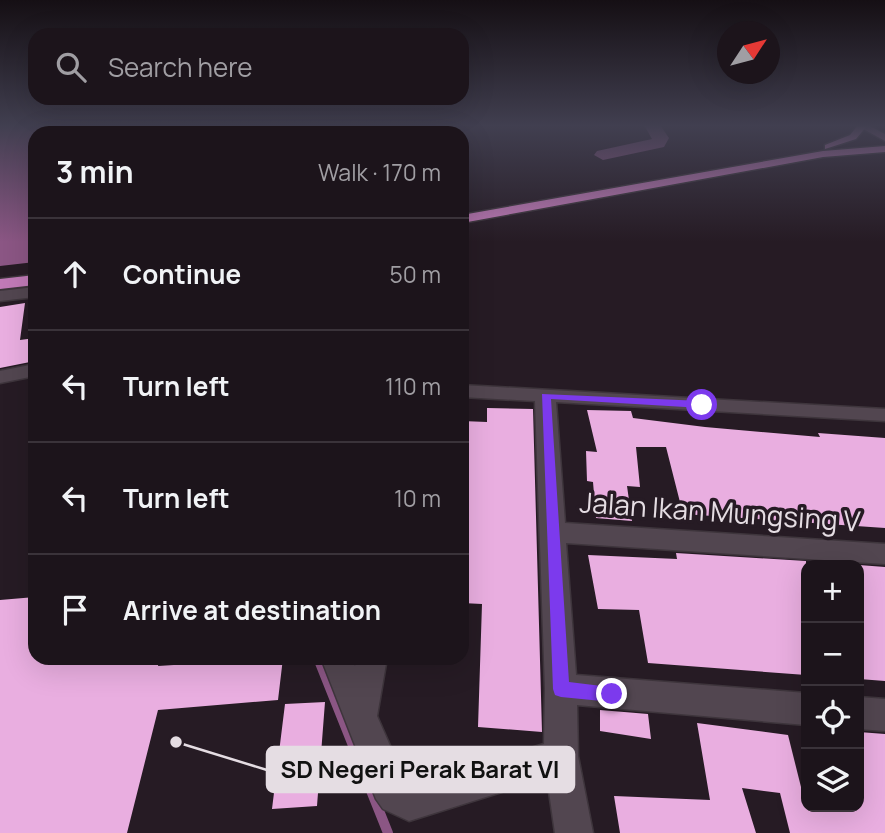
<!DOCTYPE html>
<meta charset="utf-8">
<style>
body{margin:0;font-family:Manrope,sans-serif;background:#292128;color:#f1f3f6}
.controls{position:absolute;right:21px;bottom:21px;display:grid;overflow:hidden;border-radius:14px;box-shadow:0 7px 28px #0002}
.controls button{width:63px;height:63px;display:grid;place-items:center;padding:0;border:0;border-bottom:2px solid #3a333a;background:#1c141b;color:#f1f3f6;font:35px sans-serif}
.compass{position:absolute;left:717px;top:21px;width:63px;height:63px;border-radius:50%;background:#1c141b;box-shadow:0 7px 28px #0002;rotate:54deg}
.stop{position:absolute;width:21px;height:21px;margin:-16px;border:5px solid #7c3aed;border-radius:50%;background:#fff}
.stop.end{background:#7c3aed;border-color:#fff;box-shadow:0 2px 7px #0008}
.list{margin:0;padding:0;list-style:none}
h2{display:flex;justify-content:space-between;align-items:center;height:91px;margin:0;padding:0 28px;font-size:30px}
h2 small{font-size:23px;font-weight:400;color:#a09ea3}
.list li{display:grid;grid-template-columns:46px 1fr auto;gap:21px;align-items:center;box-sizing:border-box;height:112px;padding:0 28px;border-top:2px solid #3a333a}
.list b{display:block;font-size:26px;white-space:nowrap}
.list em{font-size:23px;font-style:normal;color:#a09ea3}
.icon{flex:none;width:38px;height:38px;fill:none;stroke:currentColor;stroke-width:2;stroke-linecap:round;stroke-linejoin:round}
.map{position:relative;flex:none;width:885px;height:833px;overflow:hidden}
.search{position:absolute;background:#1c141b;box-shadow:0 7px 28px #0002;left:28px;top:28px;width:441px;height:77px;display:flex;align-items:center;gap:18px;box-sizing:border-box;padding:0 24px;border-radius:21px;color:#a09ea3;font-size:26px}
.panel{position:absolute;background:#1c141b;box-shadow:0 7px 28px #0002;left:28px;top:126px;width:441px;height:539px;border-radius:21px}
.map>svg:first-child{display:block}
</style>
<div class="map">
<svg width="885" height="833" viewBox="0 0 885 833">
<rect width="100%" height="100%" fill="#261b24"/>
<path fill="#41253d" d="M195,125h187l-61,8h-121z"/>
<path fill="#8b5684" d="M0,125h135l2,8h-102v158l-35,4z"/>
<path fill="#261b24" d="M35,262v22l-35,4v-22z"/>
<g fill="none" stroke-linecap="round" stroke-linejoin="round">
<path stroke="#8b5684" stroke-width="10" d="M318,658l70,175"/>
<path fill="#8b5684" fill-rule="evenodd" d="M644,125h16l9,13 -5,9 -61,13 -9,-5 3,-4 55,-12z"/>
</g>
<path fill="#e9aee0" d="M25,303l-5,37 15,-2v23l-35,7v-61z
M487,408l46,1 9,323 -64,-5 4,-123 -20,-1v-182l25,1z
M587,410l44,1 2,7 72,9 115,10 -2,-4 67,5v90l-202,-14 -17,-67h-30l4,40 -13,-1 5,35 -36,-3 -3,-36 -6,-1 -1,-30 11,1z
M676,553l130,8v114l-158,-12 -9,-53 -41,-1 -10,-54 89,4z
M859,565l26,2v114l-26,-2z
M35,597v61h25l-3,7 50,-6v3l52,-1 -1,5 125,-8 -5,42 -120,10 -31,123h-127v-233z
M325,702l-8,104 -45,3 13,-105z
M600,710l48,4 3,25 -51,-8z
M697,723l91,12 18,72 53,2v-77l26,2v99h-95l-10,-40 -38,-5 14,45h-136l-6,-37 96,4z"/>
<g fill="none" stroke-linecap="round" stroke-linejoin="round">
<g stroke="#3e353c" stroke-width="3">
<path id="minor" d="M35,287v10l-35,4v-10z
M35,364v12l-35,7v-12z
M462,385l423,24v12l-329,-19 9,121 320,21v20l-319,-21 10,132 230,18v32l-229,-20 1,51 15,77h-38l-8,-55 -138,43 -26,-12 -7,-10 -55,-141h30l4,8 2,-8h30l-10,58 25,57 9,11 133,-40 1,-55 -10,-288 -73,-4z
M859,697l26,2v32l-26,-2z"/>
</g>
<g stroke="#3e353c" stroke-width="3">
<path id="major" d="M856,125h12l17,9v7z"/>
</g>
<g stroke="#3e353c" stroke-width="3">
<path id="highway" d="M858,125l8,2 -10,12 -31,10v-4l25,-10z
M885,146v6l-62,5 -361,66v-8l361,-64z
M35,275v10l-35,4v-10z"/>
</g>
<use href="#minor" fill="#524650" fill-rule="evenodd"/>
<use href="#major" fill="#95658e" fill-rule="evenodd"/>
<use href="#highway" fill="#c17ab7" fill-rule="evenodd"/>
</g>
<linearGradient id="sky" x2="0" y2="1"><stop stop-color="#150f14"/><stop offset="0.52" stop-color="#413f50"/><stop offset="1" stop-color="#413f50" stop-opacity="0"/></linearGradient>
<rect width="885" height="242" fill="url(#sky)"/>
<path fill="#7c3aed" d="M542,394l160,7 6,4 -6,3 -151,-9 18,283 49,6 3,6 -3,5 -6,3 -51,-5 -6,-2 -2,-6z"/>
<g text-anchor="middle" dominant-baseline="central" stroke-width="7" stroke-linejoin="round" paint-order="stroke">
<g font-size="28" fill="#e5dde3" stroke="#261b24">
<text transform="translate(720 511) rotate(4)">Jalan Ikan Mungsing V</text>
</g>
</g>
<path fill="none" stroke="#e5dde3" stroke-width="2.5" d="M176 742L267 770"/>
<circle fill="#e5dde3" stroke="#261b24" stroke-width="2.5" cx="176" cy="742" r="7"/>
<rect fill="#e5dde3" stroke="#e5dde3" stroke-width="2.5" x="267" y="747" width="307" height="45" rx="7"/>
<g font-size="24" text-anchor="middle" font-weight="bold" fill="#111">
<text x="420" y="778">SD Negeri Perak Barat VI</text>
</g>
</svg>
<div class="controls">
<button>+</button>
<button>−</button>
<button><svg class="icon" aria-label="locate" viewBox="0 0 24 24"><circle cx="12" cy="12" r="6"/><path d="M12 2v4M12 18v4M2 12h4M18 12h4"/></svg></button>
<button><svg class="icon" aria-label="layers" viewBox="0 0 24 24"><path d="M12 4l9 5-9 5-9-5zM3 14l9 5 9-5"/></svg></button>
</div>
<svg class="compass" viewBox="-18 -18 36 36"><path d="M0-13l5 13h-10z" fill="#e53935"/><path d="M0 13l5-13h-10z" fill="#a09ea3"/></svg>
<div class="stop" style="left:702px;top:405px"></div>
<div class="stop end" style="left:612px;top:694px"></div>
<div class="search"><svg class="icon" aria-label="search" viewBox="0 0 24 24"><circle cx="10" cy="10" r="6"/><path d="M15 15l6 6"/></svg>Search here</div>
<section class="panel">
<h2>3 min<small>Walk · 170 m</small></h2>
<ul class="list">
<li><svg class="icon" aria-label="ahead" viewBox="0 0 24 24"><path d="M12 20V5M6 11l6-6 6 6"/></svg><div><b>Continue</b></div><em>50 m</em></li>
<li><svg class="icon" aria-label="left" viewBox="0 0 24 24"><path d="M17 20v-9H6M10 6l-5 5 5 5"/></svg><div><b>Turn left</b></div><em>110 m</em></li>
<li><svg class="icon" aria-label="left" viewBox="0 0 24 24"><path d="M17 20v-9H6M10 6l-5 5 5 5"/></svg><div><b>Turn left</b></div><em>10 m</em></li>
<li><svg class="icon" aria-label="arrive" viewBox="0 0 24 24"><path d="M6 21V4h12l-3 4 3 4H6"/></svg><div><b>Arrive at destination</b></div></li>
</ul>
</section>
</div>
